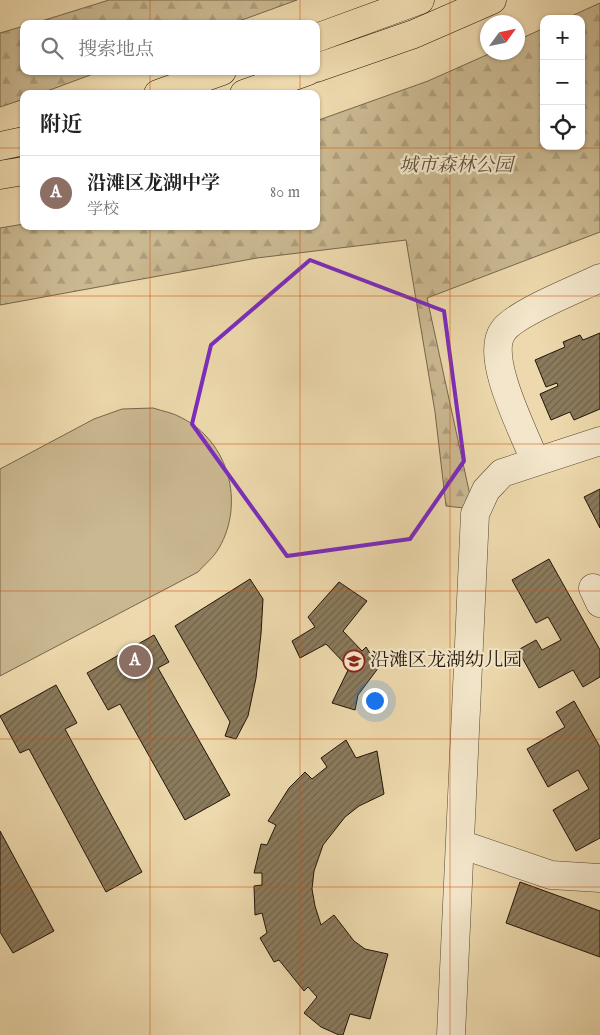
<!DOCTYPE html>
<html lang="zh">
<meta charset="utf-8">
<style>
body{margin:0;font-family:"IM FELL English","Noto Serif SC",serif;background:#f6f6f6;color:#222}
.controls{position:absolute;right:15px;top:15px;display:grid;overflow:hidden;border-radius:10px;box-shadow:0 1px 4px #0004}
.controls button{width:45px;height:45px;display:grid;place-items:center;padding:0;border:0;border-bottom:1px solid #e0e0e0;background:#fff;color:#222;font:25px sans-serif}
.compass{position:absolute;left:480px;top:15px;width:45px;height:45px;border-radius:50%;background:#fff;box-shadow:0 1px 4px #0004;rotate:57deg}
.you{position:absolute;left:374px;top:700px;width:18px;height:18px;margin:-12px;border:4px solid #fff;border-radius:50%;background:#1a73e8;box-shadow:0 0 0 8px #1a73e833}
.badge{display:grid;place-items:center;width:32px;height:32px;border-radius:50%;background:#2563eb;color:#fff;font-size:16px;font-weight:700}
.pin{position:absolute;translate:-50% -50%;border:2px solid #fff;box-shadow:0 1px 5px #0006}
.list{margin:0;padding:0;list-style:none}
h2{display:flex;justify-content:space-between;align-items:center;height:65px;margin:0;padding:0 20px;font-size:21px}
h2 small{font-size:16px;font-weight:400;color:#767676}
.list li{display:grid;grid-template-columns:32px 1fr auto;gap:15px;align-items:center;box-sizing:border-box;height:75px;padding:0 20px;border-top:1px solid #e0e0e0}
.list b{display:block;font-size:19px;white-space:nowrap}
.list p{margin:0;font-size:16px;white-space:nowrap;color:#767676}
.list em{font-size:16px;font-style:normal;color:#767676}
.icon{flex:none;width:28px;height:28px;fill:none;stroke:currentColor;stroke-width:2;stroke-linecap:round;stroke-linejoin:round}
.map{position:relative;flex:none;width:600px;height:1035px;overflow:hidden}
.search{position:absolute;background:#fff;box-shadow:0 1px 4px #0004;left:20px;top:20px;width:300px;height:55px;display:flex;align-items:center;gap:12px;box-sizing:border-box;padding:0 18px;border-radius:10px;color:#767676;font-size:19px}
.panel{position:absolute;background:#fff;box-shadow:0 1px 4px #0004;left:20px;top:90px;width:300px;height:140px;border-radius:10px}
.map>svg:first-child{display:block}
</style>
<div class="map">
<svg width="600" height="1035" viewBox="0 0 600 1035">
<defs>
<pattern id="forest-firs" width="22" height="20" patternUnits="userSpaceOnUse" patternTransform="scale(1.25)"><rect width="22" height="20" fill="#cab891"/><path d="M5 1l3.5 6h-7zM16 11l3.5 6h-7z" fill="#ad9d7c"/></pattern>
<pattern id="building-hatch" width="6" height="6" patternUnits="userSpaceOnUse" patternTransform="scale(1.25)"><rect width="6" height="6" fill="#8b7b5d"/><path d="M-1 1l2-2M0 6l6-6M5 7l2-2" fill="none" stroke="#71644b"/></pattern>
</defs>
<rect width="100%" height="100%" fill="#edd9ad"/>
<filter id="stains"><feTurbulence type="fractalNoise" baseFrequency=".004" numOctaves="4"/><feColorMatrix values="0 0 0 0 .2 0 0 0 0 .09 0 0 0 0 .02 0 0 0 .5 -.17"/></filter>
<radialGradient id="worn" r=".72"><stop offset=".6" stop-color="#630" stop-opacity="0"/><stop offset="1" stop-color="#630" stop-opacity=".3"/></radialGradient>
<path fill="url(#forest-firs)" stroke="#76664c" d="M109,0h188l-66,24h-199z
M600,3v229l-173,66 46,211 -27,-3 -11,-94 -29,-172 -149,18 -257,47v-77l24,-4v2h292v-105l112,-40 63,-28 27,-1v-12l26,-12v118h37v-127h-16z
M24,26v45h77l-62,23h-15v5l-24,8v-74z"/>
<path fill="#cab891" stroke="#76664c" d="M153,408c9,3 21,5 29,10 47,24 63,85 37,130 -5,9 -14,16 -21,24l-198,104v-207l94,-50 28,-10z"/>
<path fill="url(#building-hatch)" stroke="#211507" d="M600,333v76l-26,11 -4,-8 -19,8 -11,-26 18,-8 -1,-3 -11,4 -11,-27 30,-13 -2,-5 17,-7 3,5z
M600,489v39l-16,-31z
M549,559l51,91v27l-17,10 -10,-17 -34,18 -21,-38 18,-10 6,10 19,-10 -13,-23 -12,6 -24,-43z
M250,579l13,20 -2,35 -5,44 -8,38 -12,23 -11,-3 5,-14 -55,-96z
M339,582l28,19 -24,30 19,20 4,-4 13,20 -21,28 -3,15 -23,-7 17,-35 -23,-24 -26,14 -8,-17 23,-14 -7,-10z
M154,635l15,27 -11,6 72,127 -45,25 -65,-116 -12,6 -21,-37z
M56,685l21,38 -12,6 77,143 -36,20 -77,-143 -9,4 -20,-37z
M574,701l26,46v91l-24,13 -23,-41 36,-21 -11,-19 -30,17 -21,-38 38,-22 -9,-15z
M346,740l10,18 21,-7 7,43 -25,12 -14,11 -22,28 -9,26 -2,18 3,17 6,19 13,-10 20,26 11,8 23,5 -18,65 -20,-5 -7,21h-4l-18,-8 -17,-14 13,-16 -9,-10 -4,4 -25,-31 -5,2 -14,-24 7,-5 -5,-20 -7,2 -1,-29 8,-1v-12h-8l7,-29 6,1 9,-20 -8,-4 9,-14 12,-19 16,-16 7,7 15,-12 -6,-9z
M0,831l54,100 -41,22 -13,-21z
M520,882l80,29v46l-94,-34z"/>
<g fill="none" stroke-linecap="round" stroke-linejoin="round">
<g stroke="#544630" stroke-width="29">
<path id="minor" d="M535,461c-11,-29 -51,-104 -32,-130 12,-18 75,-42 97,-53
M593,588l7,15
M460,844l91,31 49,3
M451,1035l24,-521 11,-24 16,-17 98,-32"/>
</g>
<g stroke="#211507" stroke-width="29">
<path id="highway" d="M316,38l104,-38
M316,68l98,-34 78,-34
M158,94l64,-23
M244,94l64,-23
M0,146l24,-5
M0,175l24,-4"/>
</g>
<use href="#minor" stroke="#f3e6ca" stroke-width="28"/>
<use href="#highway" stroke="#edd9ad" stroke-width="28"/>
</g>
<path fill="none" stroke="#7b2cbf" stroke-width="4" stroke-linejoin="round" d="M310,260l134,51 20,150 -54,78 -123,17 -95,-132 19,-79z"/>
<path fill="none" stroke="#d4520c" stroke-width="1" stroke-opacity="0.55" d="M150,0v24M300,0v24M450,0v1035M150,71v23M300,71v23M0,148h24M316,148h284M150,226v809M300,226v809M0,296h600M0,444h600M0,591h600M0,739h600M0,887h600"/>
<defs>
<g id="school-ring" transform="scale(1.125)"><circle r="9.5" fill="#f3e6ca" stroke="#8f2418" stroke-width="1.5"/><path d="M0-5L7-2L0 1L-7-2ZM-4 1L0 2.5L4 1V4Q0 6-4 4Z" fill="#8f2418"/></g>
</defs>
<g fill-rule="evenodd">
<use href="#school-ring" x="354" y="661"/>
</g>
<g text-anchor="middle" dominant-baseline="central" stroke-width="4.5" stroke-linejoin="round" paint-order="stroke">
<g font-size="19" font-style="italic" fill="#5c4e37" stroke="#f3e6ca">
<text x="456" y="166">城市森林公园</text>
</g>
<g font-size="19" fill="#211507" stroke="#f3e6ca" text-anchor="start">
<text x="370" y="661">沿滩区龙湖幼儿园</text>
</g>
</g>
<rect width="100%" height="100%" filter="url(#stains)"/>
<rect width="100%" height="100%" fill="url(#worn)"/>
</svg>
<div class="controls">
<button>+</button>
<button>−</button>
<button><svg class="icon" aria-label="locate" viewBox="0 0 24 24"><circle cx="12" cy="12" r="6"/><path d="M12 2v4M12 18v4M2 12h4M18 12h4"/></svg></button>
</div>
<svg class="compass" viewBox="-18 -18 36 36"><path d="M0-13l5 13h-10z" fill="#e53935"/><path d="M0 13l5-13h-10z" fill="#767676"/></svg>
<div class="you"></div>
<div class="pin badge" style="left:135px;top:661px;background:#8d6e63">A</div>
<div class="search"><svg class="icon" aria-label="search" viewBox="0 0 24 24"><circle cx="10" cy="10" r="6"/><path d="M15 15l6 6"/></svg>搜索地点</div>
<section class="panel">
<h2>附近<small></small></h2>
<ul class="list">
<li><span class="badge" style="background:#8d6e63">A</span><div><b>沿滩区龙湖中学</b><p>学校</p></div><em>80 m</em></li>
</ul>
</section>
</div>
